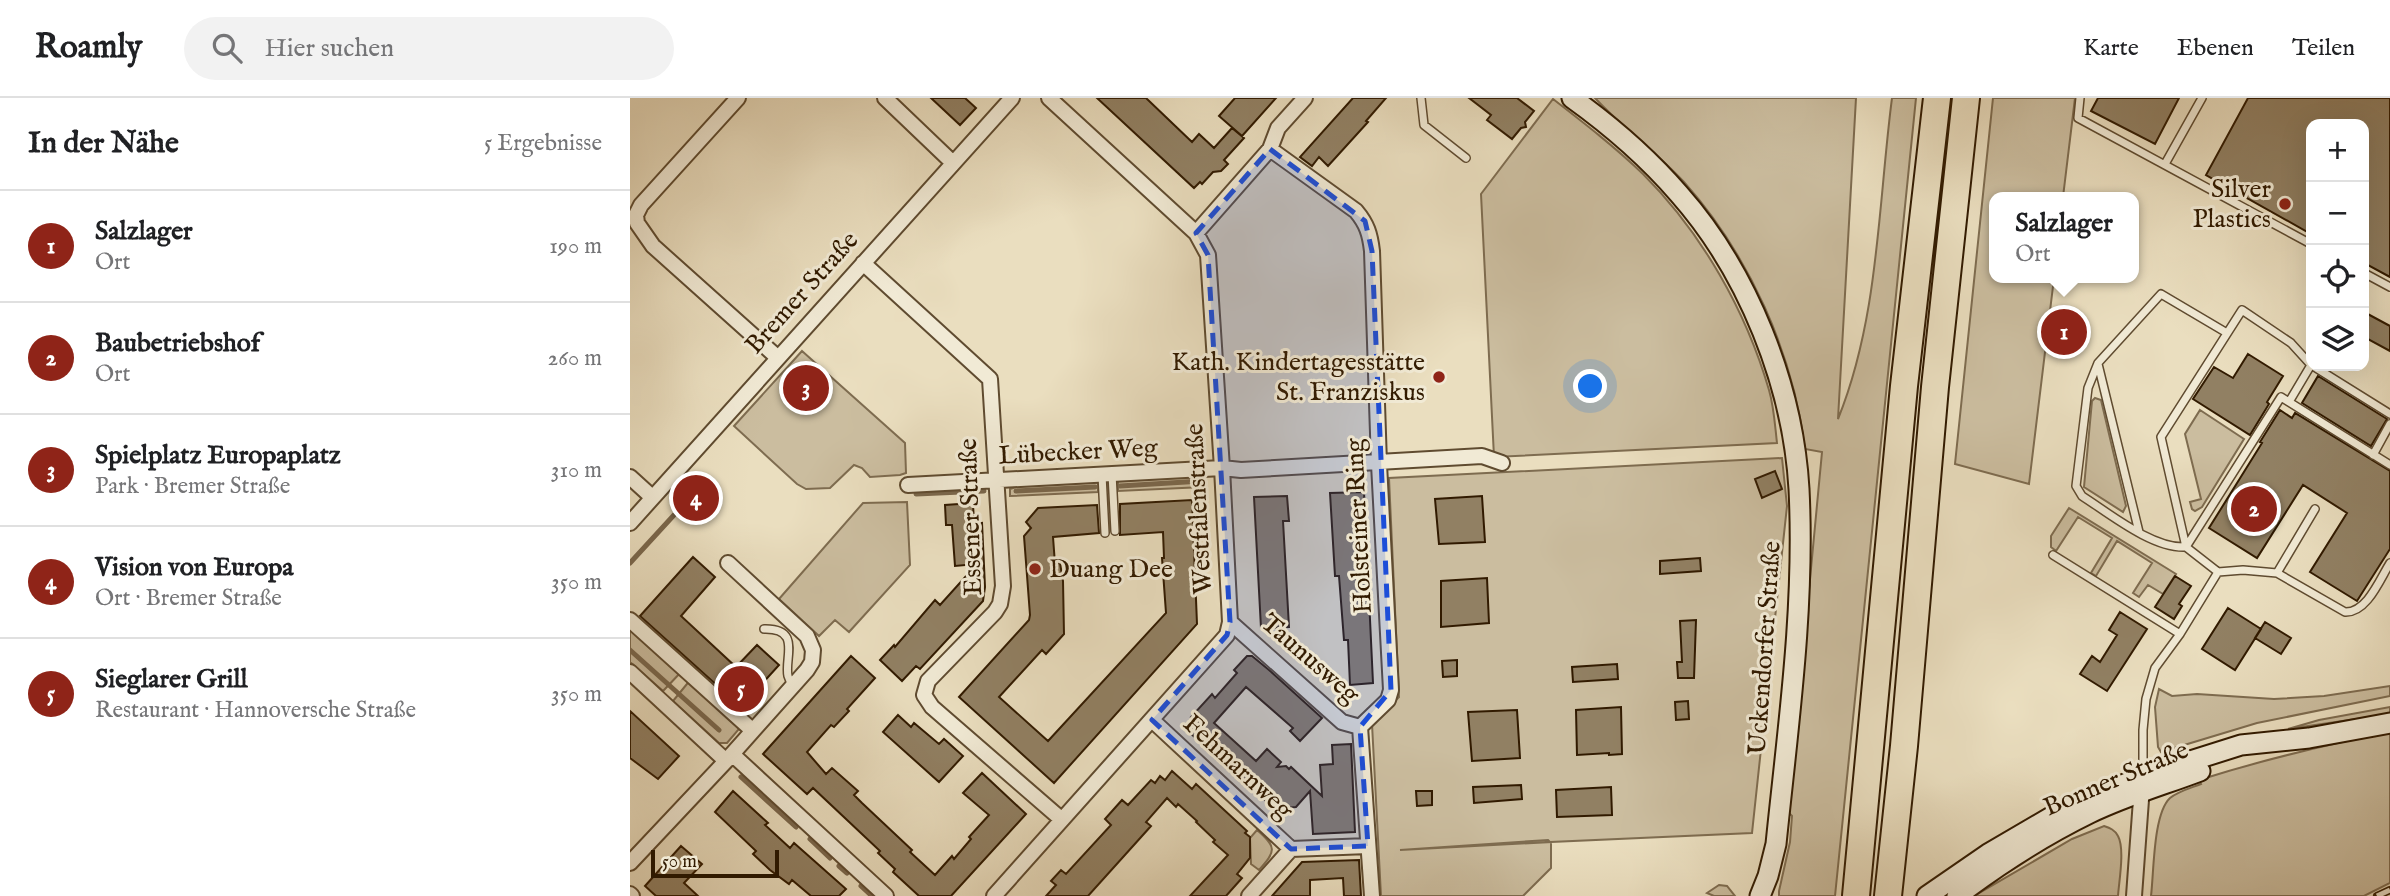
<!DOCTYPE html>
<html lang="de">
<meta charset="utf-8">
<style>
body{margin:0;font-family:"IM FELL English",serif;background:#f2f2f2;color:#202124}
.controls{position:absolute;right:21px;top:21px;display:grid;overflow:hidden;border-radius:14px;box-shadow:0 7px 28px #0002}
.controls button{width:63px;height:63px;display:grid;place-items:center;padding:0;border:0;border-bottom:2px solid #e0e0e0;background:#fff;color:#202124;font:35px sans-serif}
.scale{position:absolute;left:21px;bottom:18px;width:128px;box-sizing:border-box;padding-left:7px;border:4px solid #311a00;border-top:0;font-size:19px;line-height:24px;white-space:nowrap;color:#311a00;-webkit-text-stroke:5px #f1ead5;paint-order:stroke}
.you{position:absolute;left:961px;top:289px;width:24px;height:24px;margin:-18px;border:5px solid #fff;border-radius:50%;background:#1a73e8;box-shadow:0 0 0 10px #1a73e833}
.badge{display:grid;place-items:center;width:46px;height:46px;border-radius:50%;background:#8f2418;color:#fff;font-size:23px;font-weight:700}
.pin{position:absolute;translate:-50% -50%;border:4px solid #fff;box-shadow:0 2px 7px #0006}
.popup{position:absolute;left:1359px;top:94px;width:150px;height:91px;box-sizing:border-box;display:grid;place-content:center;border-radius:14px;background:#fff;filter:drop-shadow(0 2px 5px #0005);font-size:23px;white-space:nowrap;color:#757577}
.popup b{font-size:26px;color:#202124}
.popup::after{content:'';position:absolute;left:50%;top:100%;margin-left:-14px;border:14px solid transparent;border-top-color:#fff}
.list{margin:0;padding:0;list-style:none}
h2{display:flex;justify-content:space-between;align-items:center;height:91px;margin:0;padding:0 28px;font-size:30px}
h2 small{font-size:23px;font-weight:400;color:#757577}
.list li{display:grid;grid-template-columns:46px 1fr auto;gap:21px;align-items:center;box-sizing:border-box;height:112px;padding:0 28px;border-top:2px solid #e0e0e0}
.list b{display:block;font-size:26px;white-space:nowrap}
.list p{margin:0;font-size:23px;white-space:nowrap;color:#757577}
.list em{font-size:23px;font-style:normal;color:#757577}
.icon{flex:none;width:38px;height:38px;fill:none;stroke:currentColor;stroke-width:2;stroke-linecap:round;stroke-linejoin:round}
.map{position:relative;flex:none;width:1760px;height:798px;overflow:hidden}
header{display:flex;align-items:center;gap:42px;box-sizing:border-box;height:98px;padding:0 35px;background:#fff;border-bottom:2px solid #e0e0e0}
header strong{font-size:33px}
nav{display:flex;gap:38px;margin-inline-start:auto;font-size:24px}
.search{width:490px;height:63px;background:#f2f2f2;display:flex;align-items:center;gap:18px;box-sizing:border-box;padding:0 24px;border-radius:38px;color:#757577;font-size:26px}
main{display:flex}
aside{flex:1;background:#fff}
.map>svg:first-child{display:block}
</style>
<header>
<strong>Roamly</strong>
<div class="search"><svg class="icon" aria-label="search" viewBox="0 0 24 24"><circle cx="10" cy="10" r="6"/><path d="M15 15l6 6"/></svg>Hier suchen</div>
<nav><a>Karte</a><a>Ebenen</a><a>Teilen</a></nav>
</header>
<main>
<aside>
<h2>In der Nähe<small>5 Ergebnisse</small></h2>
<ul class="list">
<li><span class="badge">1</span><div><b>Salzlager</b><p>Ort</p></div><em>190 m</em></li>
<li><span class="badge">2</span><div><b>Baubetriebshof</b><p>Ort</p></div><em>260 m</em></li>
<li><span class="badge">3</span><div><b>Spielplatz Europaplatz</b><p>Park · Bremer Straße</p></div><em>310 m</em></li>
<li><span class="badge">4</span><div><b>Vision von Europa</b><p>Ort · Bremer Straße</p></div><em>350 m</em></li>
<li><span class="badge">5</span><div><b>Sieglarer Grill</b><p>Restaurant · Hannoversche Straße</p></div><em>350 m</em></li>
</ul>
</aside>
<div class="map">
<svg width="1760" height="798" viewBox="0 0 1760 798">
<rect width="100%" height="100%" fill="#eadebf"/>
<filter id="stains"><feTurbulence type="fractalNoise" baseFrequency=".00286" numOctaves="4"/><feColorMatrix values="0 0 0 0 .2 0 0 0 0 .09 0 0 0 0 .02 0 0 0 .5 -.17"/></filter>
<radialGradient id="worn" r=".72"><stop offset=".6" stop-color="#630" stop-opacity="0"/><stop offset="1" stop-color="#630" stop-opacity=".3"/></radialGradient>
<path fill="#cbbd9f" stroke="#7e6c50" stroke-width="2" fill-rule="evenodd" d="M965,0h261l-18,321c41,-101 40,-214 54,-321h24l-81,798h-56v-5l11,-49 2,-26 -4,-4 34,-360 -17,-3c-12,-97 -56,-194 -121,-267 -28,-30 -61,-54 -89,-84z
M1363,0h82l-12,99h-69v81h60l-25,206 -74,-20z
M923,1c31,24 62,48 90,75 59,59 103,137 126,216 5,17 6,36 8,53l-283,14 -13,-263z
M172,253l103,92 1,30 -6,2 -30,2 -8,-9 -8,-3 -24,23 -24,1 -9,-5 -63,-58z
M1465,300l6,2 25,106 -3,6 -39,-25 8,-86z
M1570,312l44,29 -42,68 -7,4 -3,-2 -2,-7 11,-3 -16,-65z
M1152,360l5,48 -35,327 -201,9v26l-28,28h-142l-9,-172 27,-27 -10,-219zM918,742l2,2 -150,8z
M573,378v11l-85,4v-10z
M468,384v10l-88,4v-7l9,-3z
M277,404l3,63 -61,67 -14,-12 -16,16 -40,-37 84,-96z
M1439,410l107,66 -13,20 -15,-9 -9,12 -6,-4 19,-30 -35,-22 -21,35 -5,-3 21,-35 -34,-21 -22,34 -5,-4v-11z
M0,529l52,44 -19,20 -33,-29z
M61,581l48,46v4l-12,14h-8l-46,-42z
M1760,588v10l-133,27 -96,29 -3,-5 -3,-40 4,-18 13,7 25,-2 77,5 50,-3z
M1760,609v7l-102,15 31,-9z
M1760,634v151l-26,13h-213c3,-24 2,-82 19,-98 9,-7 21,-10 31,-14l-2,-4c63,-20 126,-35 191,-48z
M1474,728c6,2 11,4 14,10 7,13 1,45 0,60h-144l98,-57z
M627,732c20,17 19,21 2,40l-8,-6 -1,-26z
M1089,787l8,1 8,10h-21l-7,-3z"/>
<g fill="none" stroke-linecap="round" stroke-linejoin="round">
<path stroke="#7a674c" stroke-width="5" d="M490,388l82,-5
M386,393l79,-4
M286,396l68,-3
M0,465l44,-48
M0,552l89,80
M111,679l55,50
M180,741l20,19
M209,768l8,7
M231,788l11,10"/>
</g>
<path fill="#918063" stroke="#311a00" stroke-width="2" d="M301,0h34l11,10 -16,17z
M467,0h49l46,44 7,-8 15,14 18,-20 12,10 -20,22 4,4 -7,7 -8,1 -11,12 -2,-2 -6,6z
M605,0h41l-34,38 -23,-20z
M723,0h33l-20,23 2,1 -40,44 -9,-9 -7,9 -12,-9z
M839,0h48l17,13 -9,11 1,5 -5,1 -9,11 -25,-19 4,-5z
M1468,0h81l-24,46 -64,-33z
M1618,0h142v179l-26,-14v-139h-53v110l-105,-59z
M1734,214l26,14v25l-26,-14z
M1618,256l35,22 -16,26 2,2 -19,31 -57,-36 21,-32 19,11z
M1688,278l69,43 -16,27 -69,-43z
M1650,312l12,8 3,-5 95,58v78l-33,52 -47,-29 37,-59 -44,-28 -46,73 -48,-30 53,-85 -2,-1z
M1145,373l7,18 -20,9 -7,-19z
M734,394l9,191 -23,2 -2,-45h-4l-5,-64h-4l-5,-83z
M657,398l2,25h-6l6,106 -28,1 -7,-131z
M852,398l3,46 -46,2 -4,-45z
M562,402l5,124 -143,159 -95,-86 70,-77 1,-5 -6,-79 7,-8 -5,-6 12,-14 59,-3 2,28 -46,4 2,27 5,-1 3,18 1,53 -18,20 -4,-4 -43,47 49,44 118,-128 -4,-55h2l-1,-26 -43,3v-31z
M343,405l1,21 8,-1 3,64 -2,14 -63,68 -4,-3 -14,15 -22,-21 14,-15 1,2 40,-47 5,5 37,-41 -22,2 -3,-41h-6l-1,-20z
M63,459l22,20 -34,39 55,51 21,-22 22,20 -38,42 -101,-91z
M1070,460l1,13 -41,3v-13z
M1545,478l16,10 -12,18 3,2 -8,13 -19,-12z
M857,480l2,45 -48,4v-46z
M1598,510l33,21 -26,41 -33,-21z
M1490,514l27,17 -40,62 -27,-17 12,-18 8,6 17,-27 -8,-5z
M1066,522l-2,58h-16l-1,-16h5l-2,-41z
M1635,524l26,16 -10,16 -26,-16z
M221,558l24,22 -28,31 2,2 -15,16 -3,-2 -24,27 19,22 6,-6 26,23 -4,4 8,8 50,47 -2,2 25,23 17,-19 2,3 17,-20 -2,-2 20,-22 -26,-22 19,-20 44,41 -75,82h-32l-26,-24 2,-3 -17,-16 2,-2 -67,-63 -6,6 -44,-40z
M617,558h5l17,14 53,48 -22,23 -10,-10 3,-3 -47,-41 -32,36 42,38 11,-12 14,13 -4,5 9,-1 3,3 2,-2 31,29 -2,-31 13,-1 -1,-19 19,-1 4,88 -42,2 -3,-43 -14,16 -21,2 -85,-76 9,-10 -8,-6 21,-23 3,4 22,-25 -3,-3z
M827,562v16l-14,1 -1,-16z
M987,566l1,15 -45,3 -1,-15z
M1058,603l1,18 -13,1 -1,-18z
M991,609l1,47 -13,1v-2l-32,2 -1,-45z
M887,612l3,48 -48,3 -4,-49z
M0,613l49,45 -21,23 -28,-21z
M268,617l13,12 3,-4 25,21 5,-5 19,17 -24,26 -56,-50z
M542,673l20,18 4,-5 51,47 -2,2 5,4v21l-13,16 5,4 -16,18h-36l38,-41 -15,-13 2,-2 -19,-18 1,-1 -19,-17 -2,3 -9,-9 -21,24 5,4 -63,70h-42l10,-11 -5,-4 10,-11 5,4 45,-49 -6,-6 17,-19 6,5 23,-25 4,3 5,-7 5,4z
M891,687l1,14 -48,4 -1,-16z
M981,689l1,28 -55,2 -1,-27z
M103,693l35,32 -3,2 25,23 4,-5 52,46 -7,7h-28l-19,-16 -3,4 -19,-14 -17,-16 3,-3 -41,-39z
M786,693h16v14l-15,1z
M51,748l21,18 -18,19 14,13h-42l-11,-10z
M729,762l2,36h-17l-1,-18 -33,2v16h-38l30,-34z"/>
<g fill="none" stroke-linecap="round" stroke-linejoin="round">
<g stroke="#5f4b30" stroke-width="10">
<path id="lane" d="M791,0l3,27 42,33
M1450,0l-2,20 233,126
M1535,66l37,-66
M1734,175l26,14
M1468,266l41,168
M1683,268l77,48
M1659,304l22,-37
M1743,357l17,-31
M482,376l3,57
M472,377l3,58
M1556,449c-33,2 -76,-33 -104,-51l-6,-10 12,-98 10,-25 63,-69 66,39
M1556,449l-25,-110 81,-127 49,33 20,22
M1556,449l95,-150 109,68
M1423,457l127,79
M1588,474l25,-2 34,3 68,39c22,1 35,-33 45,-49
M1647,475l38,-64
M134,531c38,-1 20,29 24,47 1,3 3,8 5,11
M1513,675v-43l3,-31 9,-31 25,-34 38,-62 -32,-25"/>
</g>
<g stroke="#5f4b30" stroke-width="18">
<path id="street" d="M108,0l-97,107 -5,10 1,8 16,23 124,111
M255,0l68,65
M640,51l86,62c11,13 14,23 16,40l7,213 12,226 -3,10 -28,27
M566,135l74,-84 8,-21 27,-30
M233,165l127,116 13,207 -3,18 -5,8 -67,69 -4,14 8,12 129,112
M0,379l22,20
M278,387l314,-17 19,2 241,-14 20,7
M0,425l382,-425
M0,522l122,110
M600,524l112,100 18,5
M0,574l96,89
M522,622l139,129 77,-3
M730,629l12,169
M102,656l154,142
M0,765l96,-102 81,-91 5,-8 1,-12 -6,-14 -79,-73
M0,796l2,2
M364,798l233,-261 3,-13 -8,-154 -14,-213 -12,-22 -147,-135
M619,798l42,-47
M1504,798l8,-110"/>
</g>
<g stroke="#311a00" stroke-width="23">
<path id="secondary" d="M942,0c39,28 76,60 107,96 69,78 114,191 120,295 6,119 -11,237 -23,355l-8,32 -8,20
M1297,798l61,-42 65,-38 90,-40 98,-31 68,-7 81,-15
M1327,798c41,-31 86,-60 133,-83 35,-17 73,-28 110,-42"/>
</g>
<g stroke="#311a00" stroke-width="30">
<path id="highway" d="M1226,798l48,-510 33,-288
M1258,798l16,-150 31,-359 31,-289"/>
</g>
<use href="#lane" stroke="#f1ead5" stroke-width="7"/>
<use href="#street" stroke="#f1ead5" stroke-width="14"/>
<use href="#secondary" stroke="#f1ead5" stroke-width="19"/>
<use href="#highway" stroke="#eadebf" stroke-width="26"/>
<g stroke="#311a00" stroke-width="8">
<path id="rail" d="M1747,798l13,-6"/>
</g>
<use href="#rail" stroke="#f1ead5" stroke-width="5" stroke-dasharray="16" stroke-linecap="butt"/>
</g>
<path fill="#1d4ed8" fill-opacity="0.2" stroke="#1d4ed8" stroke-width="5" stroke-dasharray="14 9" stroke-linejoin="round" d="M640,51l95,72 7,30 19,439 -31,37 8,119 -77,3 -139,-129 75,-85 3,-13 -22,-367 -12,-22z"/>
<g fill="#8f2418" stroke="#f1ead5" stroke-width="2.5">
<circle cx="1655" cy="106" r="7"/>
<circle cx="809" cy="279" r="7"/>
<circle cx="405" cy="471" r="7"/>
</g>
<g text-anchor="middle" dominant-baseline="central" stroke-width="6" stroke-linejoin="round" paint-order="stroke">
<g font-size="26" fill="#311a00" stroke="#f1ead5" text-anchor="end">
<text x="1641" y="91">Silver<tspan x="1641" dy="30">Plastics</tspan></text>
<text x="795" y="264">Kath. Kindertagesstätte<tspan x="795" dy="30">St. Franziskus</tspan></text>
<text x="419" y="471" text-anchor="start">Duang Dee</text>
</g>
<g font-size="26" fill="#311a00" stroke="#f1ead5">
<text transform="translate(172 195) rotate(-48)">Bremer Straße</text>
<text transform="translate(448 354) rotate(-3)">Lübecker Weg</text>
<text transform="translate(569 411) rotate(-93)">Westfalenstraße</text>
<text transform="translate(341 419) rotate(-92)">Essener Straße</text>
<text transform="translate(729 428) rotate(-93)">Holsteiner Ring</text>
<text transform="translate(1135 550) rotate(-86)">Uckendorfer Straße</text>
<text transform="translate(680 561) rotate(41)">Taunusweg</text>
<text transform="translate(608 669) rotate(43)">Fehmarnweg</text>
<text transform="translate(1486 681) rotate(-23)">Bonner Straße</text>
</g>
</g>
<rect width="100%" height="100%" filter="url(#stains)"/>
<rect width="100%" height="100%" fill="url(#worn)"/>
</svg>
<div class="controls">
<button>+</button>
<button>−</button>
<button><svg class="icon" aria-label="locate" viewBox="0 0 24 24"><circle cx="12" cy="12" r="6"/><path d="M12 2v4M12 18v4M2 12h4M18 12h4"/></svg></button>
<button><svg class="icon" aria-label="layers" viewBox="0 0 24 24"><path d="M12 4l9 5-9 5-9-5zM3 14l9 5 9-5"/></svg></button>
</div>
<div class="scale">50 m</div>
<div class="you"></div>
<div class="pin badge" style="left:1434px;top:234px">1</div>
<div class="popup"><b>Salzlager</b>Ort</div>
<div class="pin badge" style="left:1624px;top:411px">2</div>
<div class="pin badge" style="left:176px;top:290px">3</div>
<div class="pin badge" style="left:66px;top:400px">4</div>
<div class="pin badge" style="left:111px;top:591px">5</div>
</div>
</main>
